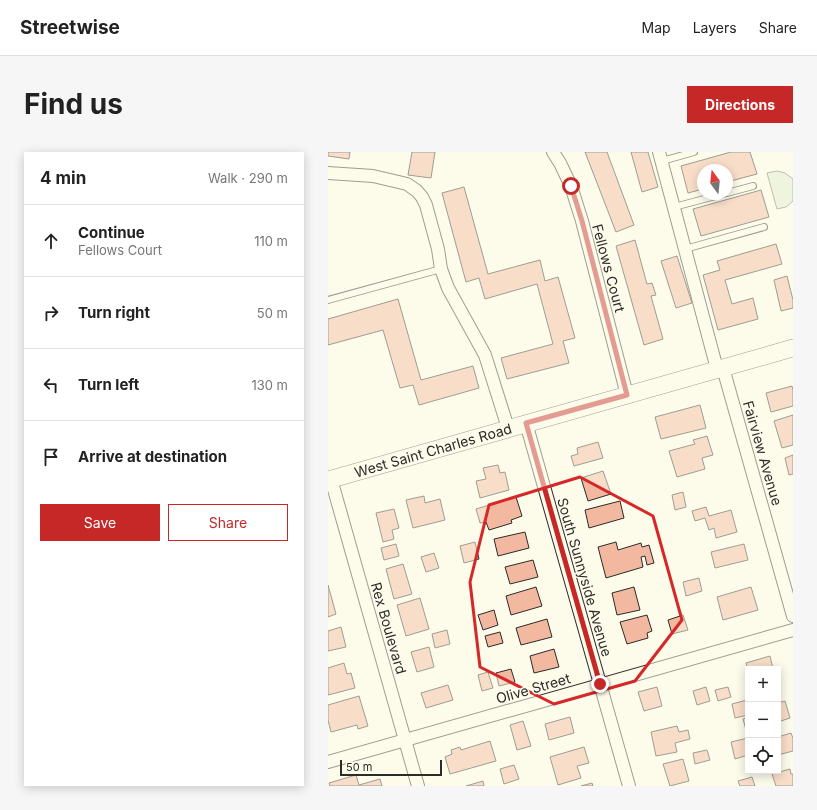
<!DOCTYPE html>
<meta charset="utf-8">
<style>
body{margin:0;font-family:Inter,sans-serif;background:#f6f6f6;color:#222}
.controls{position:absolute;right:12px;bottom:12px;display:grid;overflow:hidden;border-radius:0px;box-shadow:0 2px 10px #0003}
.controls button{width:36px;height:36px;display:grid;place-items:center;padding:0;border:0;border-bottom:1px solid #e0e0e0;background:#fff;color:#222;font:20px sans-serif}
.compass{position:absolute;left:369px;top:12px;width:36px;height:36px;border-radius:50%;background:#fff;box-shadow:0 2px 10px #0003;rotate:345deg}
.scale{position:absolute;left:12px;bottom:10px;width:102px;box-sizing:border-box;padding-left:4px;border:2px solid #2b2b2b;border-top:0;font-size:11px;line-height:14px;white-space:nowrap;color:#2b2b2b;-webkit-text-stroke:3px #fdfbea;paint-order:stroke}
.stop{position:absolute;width:12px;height:12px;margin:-9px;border:3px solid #c62828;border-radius:50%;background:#fff}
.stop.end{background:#c62828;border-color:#fff;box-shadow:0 1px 4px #0008}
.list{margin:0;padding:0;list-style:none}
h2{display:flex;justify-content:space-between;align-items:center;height:52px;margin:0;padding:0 16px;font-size:17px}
h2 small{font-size:13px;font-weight:400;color:#767676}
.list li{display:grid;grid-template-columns:26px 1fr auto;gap:12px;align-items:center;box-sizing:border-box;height:72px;padding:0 16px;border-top:1px solid #e0e0e0}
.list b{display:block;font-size:15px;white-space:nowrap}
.list p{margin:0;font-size:13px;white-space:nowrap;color:#767676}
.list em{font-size:13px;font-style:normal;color:#767676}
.actions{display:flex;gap:8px;padding:12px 16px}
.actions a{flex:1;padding:9px 0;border:1px solid #c62828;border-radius:0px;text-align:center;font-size:14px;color:#c62828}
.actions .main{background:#c62828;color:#fff}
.icon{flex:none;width:22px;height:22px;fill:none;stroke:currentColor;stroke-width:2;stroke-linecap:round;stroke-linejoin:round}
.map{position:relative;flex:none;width:465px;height:634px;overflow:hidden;border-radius:0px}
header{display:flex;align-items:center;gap:24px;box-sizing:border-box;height:56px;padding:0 20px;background:#fff;border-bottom:1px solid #e0e0e0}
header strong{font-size:19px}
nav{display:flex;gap:22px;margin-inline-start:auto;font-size:14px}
.intro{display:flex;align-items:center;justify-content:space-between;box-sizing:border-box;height:96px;padding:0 24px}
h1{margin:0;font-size:28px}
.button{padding:10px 18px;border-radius:0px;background:#c62828;color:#fff;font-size:14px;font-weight:700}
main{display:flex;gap:24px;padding:0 24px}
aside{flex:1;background:#fff;border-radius:0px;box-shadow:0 2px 10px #0003}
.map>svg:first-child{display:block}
</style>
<header>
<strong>Streetwise</strong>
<nav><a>Map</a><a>Layers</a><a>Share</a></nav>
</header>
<div class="intro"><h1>Find us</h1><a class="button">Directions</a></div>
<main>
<aside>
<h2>4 min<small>Walk · 290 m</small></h2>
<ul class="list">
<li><svg class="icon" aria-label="ahead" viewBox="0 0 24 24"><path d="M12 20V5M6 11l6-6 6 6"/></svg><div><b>Continue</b><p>Fellows Court</p></div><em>110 m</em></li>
<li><svg class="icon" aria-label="right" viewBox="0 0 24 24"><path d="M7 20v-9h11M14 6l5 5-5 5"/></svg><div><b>Turn right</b></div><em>50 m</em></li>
<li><svg class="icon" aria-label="left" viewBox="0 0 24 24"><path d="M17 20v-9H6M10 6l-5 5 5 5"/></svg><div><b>Turn left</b></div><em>130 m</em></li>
<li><svg class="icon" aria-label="arrive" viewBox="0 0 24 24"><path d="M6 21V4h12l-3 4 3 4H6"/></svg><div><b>Arrive at destination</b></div></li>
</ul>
<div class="actions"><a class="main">Save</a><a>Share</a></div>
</aside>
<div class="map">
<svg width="465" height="634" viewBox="0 0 465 634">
<rect width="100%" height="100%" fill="#fdfbea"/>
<path fill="#deebd1" stroke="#74746e" d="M449,19l8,2 8,6v22l-7,6 -9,2 -10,-36z"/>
<path fill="#f2b8a0" stroke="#2b2b2b" d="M0,0h22l-1,7 -21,-3z
M84,0h23l-4,26 -23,-3z
M257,0h22l27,73 -18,7z
M303,0h17l10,35 -16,5z
M403,0h19l7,22 -30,8v-12h-24v19l-15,4 -7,-27z
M136,35l24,87 52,-14 5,21 13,-4 17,61 -12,3 6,22 -62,16 -6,-21 52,-14 -16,-60 -52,15 -6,-21 -13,4 -24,-89z
M433,38l8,27 -68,19 -8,-27z
M307,88l12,44 5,-1 4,12 -5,1 12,43 -19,6 -28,-99z
M448,92l6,20 -57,16 7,24 21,-6 5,21 -40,11 -15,-55 17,-5 -3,-9z
M349,104l15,47 -16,5 -15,-47z
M459,124l6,24v8l-12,3 -7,-31z
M70,147l23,81 52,-14 6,22 -60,17 -6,-20 -13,3 -17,-58 -55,15v-26z
M464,234l1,4v16l-22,6 -5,-19z
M372,253l6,23 -45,11 -6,-22z
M465,263v30l-11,3 -8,-27z
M379,284l6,19 -11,3 3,11 -28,8 -8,-26 26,-7 -2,-4z
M270,290l5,16 -29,8 -3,-10 7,-2 -1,-6z
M465,303v19l-4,1 -4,-17z
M170,313l2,8 5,-1 4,18 -29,8 -4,-17 10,-2 -3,-11z
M275,319l8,23 -23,7 -7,-23z
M355,340l3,15 -11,3 -3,-15z
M96,344l1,7 15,-4 5,21 -32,8 -7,-28z
M188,345l6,19 -11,4 1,3 -23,7 -3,-8 -6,1 -4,-14z
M292,349l4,17 -35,10 -4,-18z
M378,355l3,9 22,-6 6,22 -21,6 -2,-10 -5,2 -4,-12 -10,3 -3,-10z
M66,357l5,19 -7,2 2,9 -11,3 -7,-29z
M197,380l4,16 -31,8 -4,-17z
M147,390l4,17 -15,4 -4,-17z
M288,390l2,8 23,-7 1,4 7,-2 5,18 -7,2 -2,-9 -4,1 2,10 -37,11 -8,-31z
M68,392l3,12 -15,4 -3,-12z
M416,392l4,16 -33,8 -4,-16z
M106,401l5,15 -13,4 -5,-15z
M205,408l5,17 -28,7 -5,-17z
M75,412l9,30 -18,5 -8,-30z
M371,426l3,13 -16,5 -3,-14z
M0,433l8,29 -8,3z
M208,435l6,19 -31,9 -5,-19z
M306,435l6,23 -23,5 -5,-22z
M423,435l7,23 -35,10 -6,-23z
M92,446l9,31 -23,7 -9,-31z
M166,458l4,15 -15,5 -5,-15z
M319,463l5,16 -5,2 1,5 -21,6 -7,-22z
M355,463l5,15 -16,4 -4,-14z
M219,467l5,18 -31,8 -5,-17z
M13,475l5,20 -18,4v-20z
M119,478l3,14 -15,4 -3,-14z
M172,480l3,11 -15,4 -3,-11z
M101,495l5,20 -17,5 -6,-20z
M226,497l5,18 -25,6 -4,-17z
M442,504l3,13h-25v2l-2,-8z
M16,511l3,11 4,-1 4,15 -27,7v-27z
M183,517l4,13 -16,4 -3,-13z
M160,520l5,16 -11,3 -4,-16z
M120,533l5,15 -27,8 -5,-15z
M329,535l5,19 -18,5 -6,-19z
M378,535l4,14 -13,4 -4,-14z
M400,535l3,10 -13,4 -3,-11z
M31,544l9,30 -10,3 -1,-4 -26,7 -3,-12v-15z
M419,548l1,15 -13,3 -3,-14z
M457,549l5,17 -12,4v-19z
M242,565l4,16 -25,7 -4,-16z
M420,565v13h-2l-3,-11z
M195,569l8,25 -14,4 -7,-25z
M349,574l2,6 9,-2 2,9 -15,4 2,9 -21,4 -5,-24z
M463,581l2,5v13l-15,4v-18z
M420,586v17l-13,4 -4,-17z
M162,589l6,20 -46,13 -5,-17 7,-3 -1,-4 9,-3 1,3z
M256,595l5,16 -12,3 4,12 -23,7 -8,-28z
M379,598l3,10 -15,4 -2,-11z
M355,607l6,22 -19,5 -7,-22z
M186,613l5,14 -15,5 -4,-15z
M462,617l1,5h2v12h-17l-4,-12z
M28,623l3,10 21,-6 2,7h-52l-1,-3z
M424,625l3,9h-15l-2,-5z
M155,629l1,5h-18z
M264,631l1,3h-12z"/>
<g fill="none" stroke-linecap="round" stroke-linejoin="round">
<g stroke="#2b2b2b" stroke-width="8">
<path id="service" d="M334,9l32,-9
M399,41l26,-7
M346,55l49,-13
M357,97l79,-22
M0,148l113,-31"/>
</g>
<g stroke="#2b2b2b" stroke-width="14">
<path id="minor" d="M225,0l7,11 11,23 11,35 45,174
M331,0l58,217
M0,21l45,3 34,8 10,7 5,6 4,8 12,44 3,20 7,19 37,67 23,73
M395,216l70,248
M198,271l103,363
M3,327l87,307
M0,610l465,-132"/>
</g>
<g stroke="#2b2b2b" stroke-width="18">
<path id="secondary" d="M0,328l465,-132"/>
</g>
<use href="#service" stroke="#fdfbea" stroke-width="6"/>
<use href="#minor" stroke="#fdfbea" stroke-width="12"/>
<use href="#secondary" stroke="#fdfbea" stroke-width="17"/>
</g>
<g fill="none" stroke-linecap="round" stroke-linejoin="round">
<path stroke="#c62828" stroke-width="5" d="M243,34l11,35 45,174 -101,28 74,261"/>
</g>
<path d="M0 0H465V634H0ZM252,325l73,39 29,104 -47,61 -81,23 -74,-37 -10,-85 19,-77z" fill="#fdfbea" fill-opacity=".55" fill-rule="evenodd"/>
<path fill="none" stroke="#d62828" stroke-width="3" stroke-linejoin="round" d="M252,325l73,39 29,104 -47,61 -81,23 -74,-37 -10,-85 19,-77z"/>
<g text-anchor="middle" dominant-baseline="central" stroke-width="3" stroke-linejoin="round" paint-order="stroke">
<g font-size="14" fill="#2b2b2b" stroke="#fdfbea">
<text transform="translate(281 116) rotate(75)">Fellows Court</text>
<text transform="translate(105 298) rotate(-16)">West Saint Charles Road</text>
<text transform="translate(435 301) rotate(74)">Fairview Avenue</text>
<text transform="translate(257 425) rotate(74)">South Sunnyside Avenue</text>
<text transform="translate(61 476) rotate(74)">Rex Boulevard</text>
<text transform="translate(205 536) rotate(-16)">Olive Street</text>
</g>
</g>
</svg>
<div class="controls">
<button>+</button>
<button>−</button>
<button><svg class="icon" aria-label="locate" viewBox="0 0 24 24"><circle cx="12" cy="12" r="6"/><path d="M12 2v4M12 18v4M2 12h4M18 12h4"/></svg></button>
</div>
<svg class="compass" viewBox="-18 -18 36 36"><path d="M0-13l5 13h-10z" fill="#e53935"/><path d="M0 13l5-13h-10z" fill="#767676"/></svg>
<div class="scale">50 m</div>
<div class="stop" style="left:243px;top:34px"></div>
<div class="stop end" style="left:272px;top:532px"></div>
</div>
</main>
